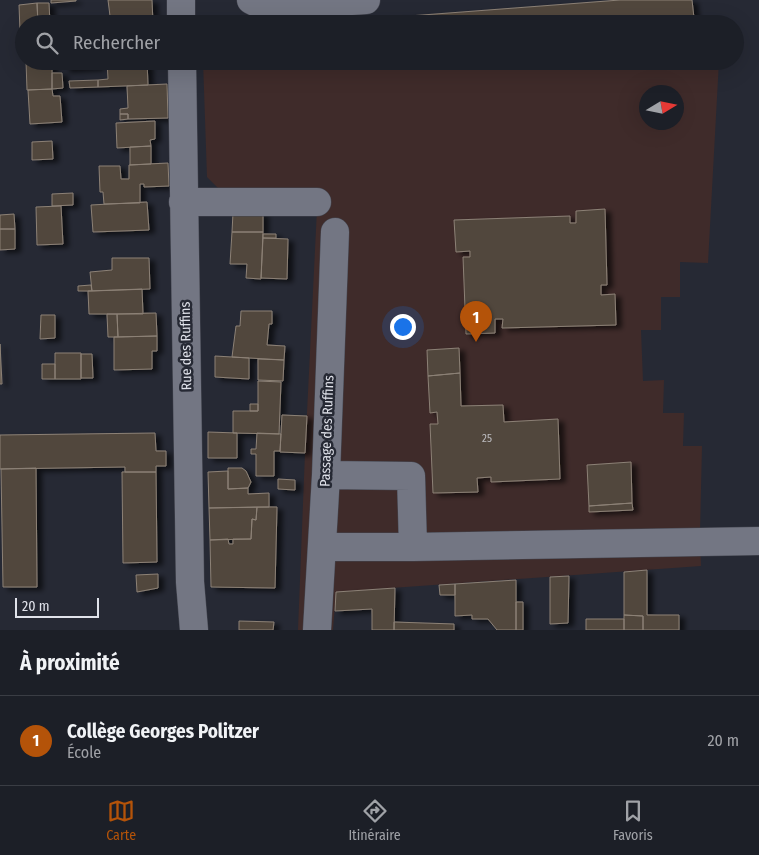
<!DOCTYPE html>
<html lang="fr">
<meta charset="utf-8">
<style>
body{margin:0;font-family:"Fira Sans Condensed",sans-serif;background:#292c33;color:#f1f3f6}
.compass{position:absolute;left:639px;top:85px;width:45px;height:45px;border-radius:50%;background:#1c1f27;box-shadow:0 5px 20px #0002;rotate:80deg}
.scale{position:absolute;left:15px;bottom:12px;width:84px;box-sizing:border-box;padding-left:5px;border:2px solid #e0e2ea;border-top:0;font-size:14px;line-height:18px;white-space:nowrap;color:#e0e2ea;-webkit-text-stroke:4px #262934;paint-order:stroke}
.you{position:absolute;left:402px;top:326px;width:18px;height:18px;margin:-12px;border:4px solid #fff;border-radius:50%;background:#1a73e8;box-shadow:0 0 0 8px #1a73e833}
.badge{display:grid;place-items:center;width:32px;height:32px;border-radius:50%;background:#b45309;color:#fff;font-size:16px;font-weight:700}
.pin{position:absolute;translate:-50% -41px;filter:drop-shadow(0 1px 2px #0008)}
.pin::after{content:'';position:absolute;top:26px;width:18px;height:15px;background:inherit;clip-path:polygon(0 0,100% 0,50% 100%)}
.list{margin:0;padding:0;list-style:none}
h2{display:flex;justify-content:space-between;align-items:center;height:65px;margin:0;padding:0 20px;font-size:21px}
h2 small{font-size:16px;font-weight:400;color:#a0a2a7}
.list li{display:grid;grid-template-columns:32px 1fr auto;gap:15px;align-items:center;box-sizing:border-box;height:90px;padding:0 20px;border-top:1px solid #3a3d44}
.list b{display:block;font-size:19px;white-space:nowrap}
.list p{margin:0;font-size:16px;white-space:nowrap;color:#a0a2a7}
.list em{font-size:16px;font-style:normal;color:#a0a2a7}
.icon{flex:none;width:28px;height:28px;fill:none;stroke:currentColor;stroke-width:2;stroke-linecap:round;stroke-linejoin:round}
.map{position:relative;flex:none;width:759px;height:630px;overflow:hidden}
.search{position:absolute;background:#1c1f27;box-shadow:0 5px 20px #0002;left:15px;right:15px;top:15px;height:55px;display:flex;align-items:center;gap:12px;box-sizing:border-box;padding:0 18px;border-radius:28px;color:#a0a2a7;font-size:19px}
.sheet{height:155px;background:#1c1f27}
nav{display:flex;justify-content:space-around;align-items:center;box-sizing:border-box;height:70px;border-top:1px solid #3a3d44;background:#1c1f27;font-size:14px;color:#a0a2a7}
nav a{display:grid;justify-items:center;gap:2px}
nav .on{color:#b45309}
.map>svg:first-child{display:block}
</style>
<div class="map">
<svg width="759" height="630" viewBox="0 0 759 630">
<defs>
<filter id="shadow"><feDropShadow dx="5.5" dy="3" stdDeviation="2.5" flood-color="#0009"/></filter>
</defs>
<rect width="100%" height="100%" fill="#262934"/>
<path fill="#3f2b2a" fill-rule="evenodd" d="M694,18h27l-1,6h-97z
M203,61h516l-11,202 -28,-1v35h-19v33h-20l2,51 21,-1 -1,33h21l-1,33h19l-2,87 1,33 -365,26 -3,38h-35l7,-177 13,-264h-99l-12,-12zM646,92h30v30h-30z"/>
<path fill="#51473d" stroke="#8c8176" filter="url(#shadow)" d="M51,0h25v1l-25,2z
M108,0h44l1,24h-42z
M620,0h72l2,18 -64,6h-326z
M37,3h12l1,21h-12z
M37,3l1,21h-14v7h-4l-1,-26z
M20,31h4v26h-2z
M26,61h26v28l-25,1z
M64,61h34v6l-33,2z
M107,61h40l1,24 -50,2v-7l10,-1z
M52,73h10l1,15 -11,1z
M98,80v7l-28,1 -1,-7z
M167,84l1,34 -40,1v-5h-8v-5l8,-1 -1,-22z
M52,89l1,7h7l2,26 -32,2 -2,-34z
M120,114h8v5l-8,1z
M155,121v18l-5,1 1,6 -34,2 -1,-25z
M52,141l1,18 -21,1v-18z
M151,146v18l-21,1v-18z
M168,163l1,23 -25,1v-3h-4v19l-36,1 -1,-12h-3l-1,-26h21l1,13h8v-14z
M73,193v12l-21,1v-12z
M147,202l2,28 -56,2 -2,-27z
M61,206l2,38 -26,1 -1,-38z
M605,209l2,76h-6v10l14,-1 1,31 -114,3 1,-9h-8v14l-29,1 -3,-77h7v-6l-14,1 -2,-32 116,-4v7h6v-12z
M233,213h30v19h-31z
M14,214l1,15h-15v-14z
M0,229h15v20l-15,1z
M232,232h31l-2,47 -15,-1 1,-14h-17z
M263,234h13v4h-13z
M263,238l25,1 -1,40 -26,-1z
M112,258h37l1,31 -58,2 -2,-19 22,-2z
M91,285l1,6h-14v-5z
M142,289l1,25h-54l-1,-23z
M241,311h31v13h-3l-2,21 18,1 -1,14 -52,-3 4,-31h4z
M156,313l1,23 -39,1 -1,-23z
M107,314h10l1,23h-10z
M41,315h14v23l-15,1z
M157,336v15h-5v18l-38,1v-33z
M0,344l2,40h-2z
M459,348l1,25 -32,3 -1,-26z
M55,353h26v26h-26z
M81,354h11l1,24h-12z
M215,356l34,2v21l-34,-2z
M258,359l26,1 -1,21 -25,-1z
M42,364h13v15h-13z
M460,373l1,33 42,-1 1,17 54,-3 2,60 -69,3v-5l-14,1 1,14 -45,1 -3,-69h8l-1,-12 -7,1 -2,-37z
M258,381l23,1 -2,52 -46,-1v-22h25z
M250,404h8v7h-8z
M282,415l25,1 -2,37 -25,-1z
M208,432l29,1v25h-29z
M155,433l1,18h10v15h-10v6h-31v-5l-125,2v-34z
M257,433l24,1 -1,17h-6v25h-18v-22h-5v-5h5z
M631,462l1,41 -43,3 -2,-41z
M36,468l1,119h-34l-2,-118z
M228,468h14l4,3 5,11 -3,6 -20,1z
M228,471v18l20,-1v6l21,-1v14l-60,1 -1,-36z
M122,472h34l1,90 -34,1z
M278,479l17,1v10l-17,-1z
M632,503l1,7 -44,2v-6z
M257,507h20l-2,81 -64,-1 -1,-47 18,-1 1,5h4v-5h18l1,-20 4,1z
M257,507l-1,13 -4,-1 -1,20 -41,1 -1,-32z
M647,570v45h32v15h-36v-14l-19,-1v-43z
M158,574v14l-21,4 -1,-17z
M569,576l-1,47 -18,1v-47z
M516,580v50h-19l-9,-11h-16v-4l-17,1v-32z
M455,584v11h-15l-1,-10z
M395,588l-1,42h-22v-21l-37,2 1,-19z
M516,602h7v28h-7z
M624,615l19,1v14h-19z
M586,619h38v11h-38z
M239,621l35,1 -1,8h-34z
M394,622l60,2v6h-60z"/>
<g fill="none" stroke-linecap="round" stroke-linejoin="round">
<g stroke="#454751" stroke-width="29">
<path id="minor" d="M181,0v24
M251,0l14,7 101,-7
M182,61l8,521 4,48
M183,202h134
M326,475l85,1 2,71
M322,547h91l346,-6
M317,630l9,-155 9,-243"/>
</g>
<use href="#minor" stroke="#737683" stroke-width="28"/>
</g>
<g text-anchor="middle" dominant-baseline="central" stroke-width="5" stroke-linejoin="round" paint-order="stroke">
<g font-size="11" fill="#bcbbbf">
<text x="487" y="438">25</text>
</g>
<g font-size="14" fill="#e0e2ea" stroke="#262934">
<text transform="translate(186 346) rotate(-91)">Rue des Ruffins</text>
<text transform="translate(327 431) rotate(-88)">Passage des Ruffins</text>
</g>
</g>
</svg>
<svg class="compass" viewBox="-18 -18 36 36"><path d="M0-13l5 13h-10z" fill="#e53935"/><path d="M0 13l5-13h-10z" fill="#a0a2a7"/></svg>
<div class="scale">20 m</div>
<div class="you"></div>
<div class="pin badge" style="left:476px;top:342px">1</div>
<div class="search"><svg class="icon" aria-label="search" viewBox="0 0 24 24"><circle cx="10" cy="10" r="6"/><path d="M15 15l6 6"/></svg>Rechercher</div>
</div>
<section class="sheet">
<h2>À proximité<small></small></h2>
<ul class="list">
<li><span class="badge">1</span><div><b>Collège Georges Politzer</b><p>École</p></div><em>20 m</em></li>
</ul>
</section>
<nav>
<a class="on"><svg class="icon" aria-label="map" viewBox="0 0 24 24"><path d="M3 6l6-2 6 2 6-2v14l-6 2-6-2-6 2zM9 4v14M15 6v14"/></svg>Carte</a>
<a><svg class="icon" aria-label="directions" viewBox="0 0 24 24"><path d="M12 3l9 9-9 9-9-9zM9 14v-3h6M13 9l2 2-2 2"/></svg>Itinéraire</a>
<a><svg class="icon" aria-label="saved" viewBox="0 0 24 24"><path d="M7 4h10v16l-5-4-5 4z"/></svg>Favoris</a>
</nav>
